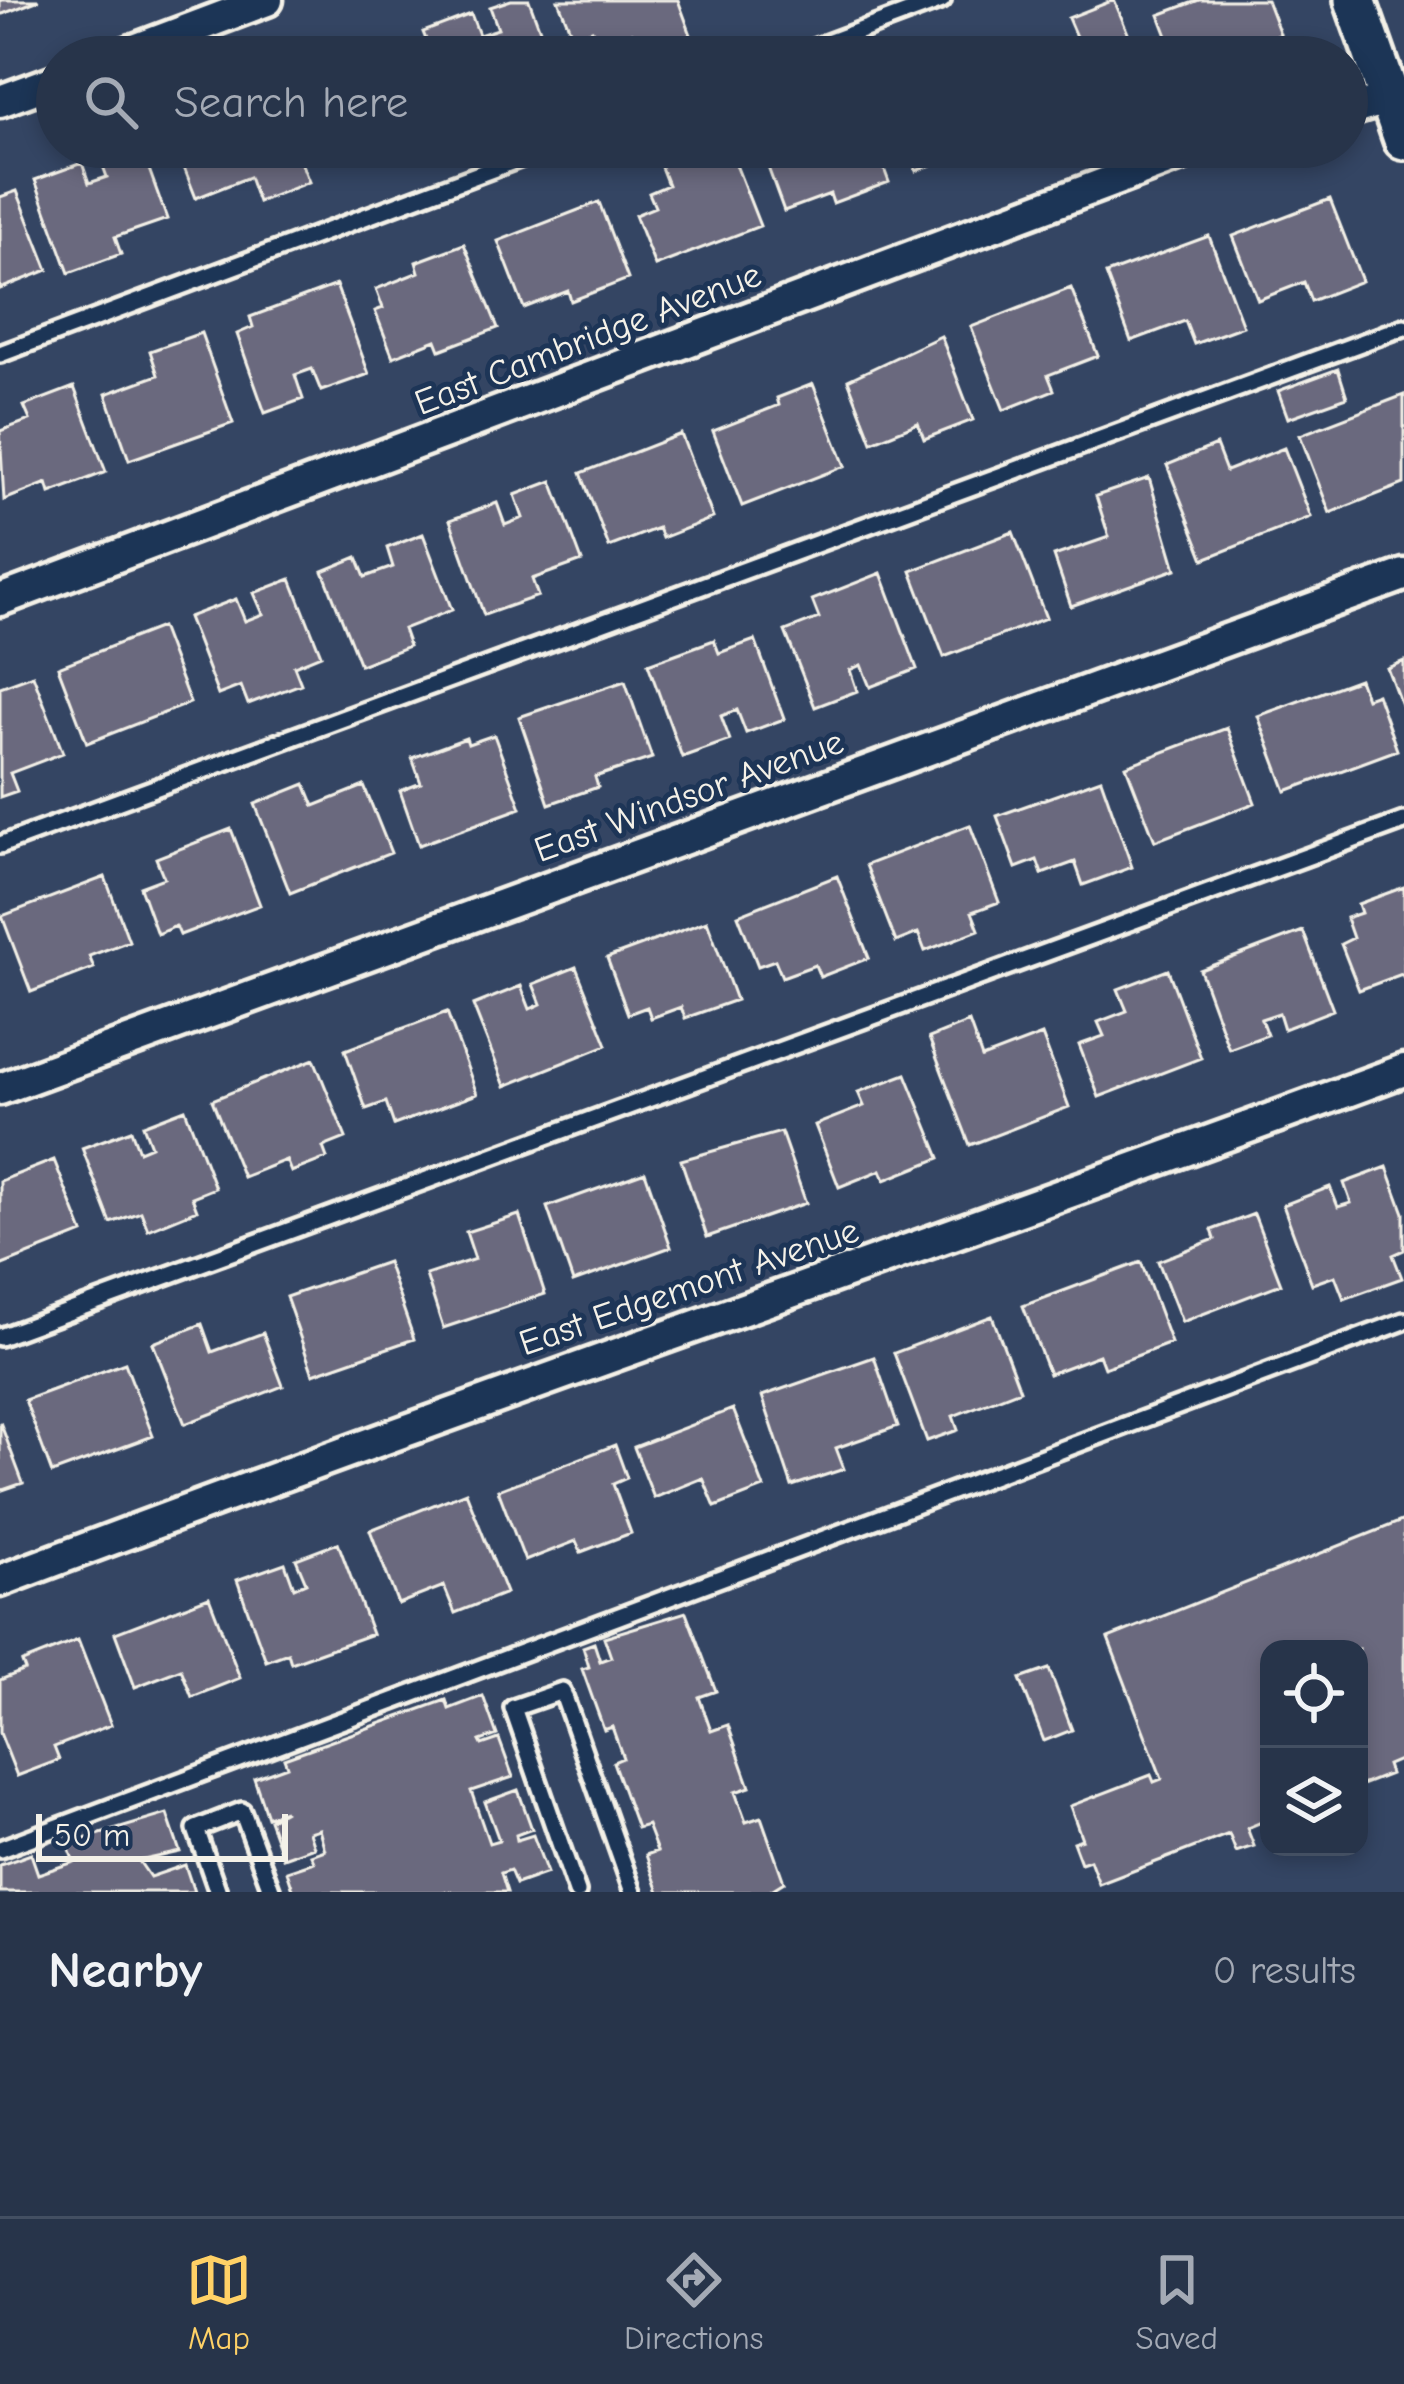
<!DOCTYPE html>
<style>
body{margin:0;font-family:"Comic Neue",sans-serif;background:#333f54;color:#f1f3f6}
.controls{position:absolute;right:36px;bottom:36px;display:grid;overflow:hidden;border-radius:24px;box-shadow:0 6px 18px #0003}
.controls button{width:108px;height:108px;display:grid;place-items:center;padding:0;border:0;border-bottom:3px solid #434f62;background:#27344a;color:#f1f3f6;font:60px sans-serif}
.scale{position:absolute;left:36px;bottom:30px;width:252px;box-sizing:border-box;padding-left:12px;border:6px solid #f4f1e8;border-top:0;font-size:33px;line-height:42px;white-space:nowrap;color:#f4f1e8;-webkit-text-stroke:9px #1d3557;paint-order:stroke}
.list{margin:0;padding:0;list-style:none}
h2{display:flex;justify-content:space-between;align-items:center;height:156px;margin:0;padding:0 48px;font-size:51px}
h2 small{font-size:39px;font-weight:400;color:#a4aab5}
.icon{flex:none;width:66px;height:66px;fill:none;stroke:currentColor;stroke-width:2;stroke-linecap:round;stroke-linejoin:round}
.map{position:relative;flex:none;width:1404px;height:1892px;overflow:hidden}
.search{position:absolute;background:#27344a;box-shadow:0 6px 18px #0003;left:36px;right:36px;top:36px;height:132px;display:flex;align-items:center;gap:30px;box-sizing:border-box;padding:0 42px;border-radius:66px;color:#a4aab5;font-size:45px}
.sheet{height:324px;background:#27344a}
nav{display:flex;justify-content:space-around;align-items:center;box-sizing:border-box;height:168px;border-top:3px solid #434f62;background:#27344a;font-size:33px;color:#a4aab5}
nav a{display:grid;justify-items:center;gap:6px}
nav .on{color:#ffd166}
.map>svg:first-child{display:block}
</style>
<div class="map">
<svg width="1404" height="1892" viewBox="0 0 1404 1892">
<rect width="100%" height="100%" fill="#344563"/>
<filter id="ink" filterUnits="userSpaceOnUse"><feTurbulence type="fractalNoise" baseFrequency=".00833" numOctaves="2"/><feDisplacementMap in="SourceGraphic" scale="24" xChannelSelector="R" yChannelSelector="G"/><feConvolveMatrix kernelMatrix="1 2 1 2 8 2 1 2 1" color-interpolation-filters="sRGB"/></filter>
<g filter="url(#ink)">
<path fill="#6a697e" stroke="#f4f1e8" stroke-width="3" d="M0,0h39l-39,15z
M511,0h18l21,57h-117l-10,-25 48,-18 8,21 19,-6 -8,-22z
M558,0h120l13,35 -51,20 -8,-22 -34,12 -6,-15 -19,7z
M1114,0l24,57h-85l27,-11 -12,-28z
M1199,0h68l13,34 -56,21 -3,-9 -46,11 -16,-42z
M393,43l6,14h-41z
M122,147h19l26,72 -52,18 6,17 -52,19 -34,-93 47,-17 7,20 18,-6 -8,-22z
M176,147h119l14,35 -51,20 -9,-25 -53,21z
M699,147h30l31,79 -105,40 -20,-51 20,-8 -6,-14 19,-8 -9,-23z
M773,147h103l13,35 -56,21 -3,-9 -46,17 -22,-60z
M908,147h43l4,9 -39,15z
M17,191l31,79 -48,19v-92z
M1330,199l32,82 -51,20 -7,-19 -46,18 -25,-64z
M599,202l29,77 -57,22 -3,-10 -44,17 -26,-67z
M1209,236l34,90 -49,18 -9,-23 -54,20 -25,-67z
M464,244l34,84 -58,22 -4,-10 -43,17 -18,-46 8,-3 -7,-19 43,-17 -3,-10z
M336,285l33,89 -48,17 -9,-22 -17,6 8,24 -38,14 -28,-79 16,-7 -3,-10z
M1071,288l27,68 -50,19 6,15 -50,20 -33,-83z
M201,333l32,90 -104,37 -23,-66 52,-19 -8,-24z
M941,336l32,84 -49,19 -6,-16 -46,19 -24,-62z
M1338,369l9,28 -59,21 -10,-27z
M813,384l32,82 -103,40 -29,-75 66,-26 -2,-7z
M74,387l32,85 -56,21 -3,-10 -43,17 -4,-69 30,-11 -6,-14z
M1404,395v89l-74,29 -30,-78z
M681,434l32,84 -51,20 -4,-10 -49,19 -28,-74z
M1216,445l10,26 58,-23 27,69 -107,42 -37,-94z
M1149,478l27,91 -105,37 -17,-50 55,-19 -13,-41z
M552,481l30,80 -50,18 6,17 -54,19 -34,-95 47,-17 8,22 18,-7 -8,-23z
M1013,532l33,86 -102,39 -33,-86z
M423,534l29,76 -49,19 6,17 -49,19 -37,-94 34,-14 8,20 28,-10 -6,-19z
M881,573l36,96 -47,18 -9,-22 -11,5 7,21 -42,16 -30,-76 34,-13 -7,-18z
M291,579l30,76 -27,11 7,18 -53,20 -7,-18 -23,9 -30,-78 48,-18 9,22 18,-7 -9,-21z
M161,627l29,76 -103,40 -29,-76z
M714,640l5,13 36,-13 29,79 -38,14 -9,-23 -16,6 9,24 -48,17 -34,-93z
M1404,661v52l-17,-45z
M33,675l30,78 -53,20 7,18 -17,6v-110z
M1359,679l7,19 11,-4 20,56 -111,41 -28,-75z
M625,681l27,77 -57,19 3,10 -49,17 -30,-87z
M1227,728l28,75 -100,38 -29,-75z
M494,735l27,73 -102,37 -19,-54 21,-8 -9,-25 54,-20 2,6z
M1101,779l31,88 -49,18 -8,-23 -33,12 -5,-14 -21,8 -19,-52z
M305,784l9,22 50,-20 27,67 -101,40 -35,-89z
M970,825l29,77 -27,10 7,18 -54,21 -7,-18 -22,9 -30,-77z
M231,829l29,76 -80,30 -4,-9 -19,8 -17,-47 24,-9 -8,-20z
M837,876l32,82 -49,19 -5,-12 -33,12 -7,-17 -17,6 -20,-51z
M105,877l24,64 -40,15 5,12 -63,24 -29,-76z
M1404,887v92l-2,-5 -43,16 -18,-46 12,-6 -7,-20 15,-5 -3,-9z
M707,921l29,79 -51,18 -4,-11 -30,11 -4,-11 -19,7 -21,-56z
M1303,931l30,79 -49,19 -5,-16 -18,6 6,16 -38,14 -29,-79z
M576,967l31,78 -102,41 -32,-81 48,-19 9,23 11,-5 -8,-20z
M1168,970l33,88 -102,39 -20,-52 25,-9 -6,-14 29,-11 -9,-22z
M447,1012l30,82 -83,31 -8,-23 -20,7 -21,-59z
M969,1022l13,36 60,-23 27,72 -99,38 -41,-107z
M314,1059l32,79 -23,9 4,11 -36,14 -5,-12 -43,17 -31,-77z
M906,1074l34,84 -55,22 -4,-10 -42,17 -24,-62 49,-19 -6,-14z
M185,1109l30,79 -23,9 5,13 -49,20 -7,-18 -30,11 -29,-75 49,-18 8,21 12,-5 -8,-21z
M781,1132l25,71 -99,34 -26,-77z
M54,1160l29,73 -83,33v-85z
M1387,1167l17,46v37l-11,5 9,23 -58,21 -9,-23 -23,8 -29,-79 47,-18 8,20 13,-4 -7,-20z
M645,1172l26,75 -98,35 -26,-75z
M1254,1214l27,70 -99,38 -24,-61 57,-22 -3,-9z
M519,1215l26,79 -102,34 -17,-53 49,-16 -9,-27z
M387,1262l27,77 -101,35 -27,-77z
M1141,1262l30,81 -67,25 -5,-13 -50,19 -26,-68z
M992,1316l28,74 -67,26 5,14 -31,11 -33,-88z
M202,1324l10,28 51,-19 20,53 -98,38 -32,-81z
M874,1357l24,69 -62,22 8,21 -52,17 -30,-90z
M125,1363l28,73 -101,37 -27,-73z
M733,1409l31,79 -49,19 -12,-29 -49,20 -20,-51z
M0,1422l23,61 -23,8z
M615,1445l12,33 -14,6 18,49 -50,19 -5,-11 -51,20 -27,-71z
M466,1492l40,101 -51,20 -11,-27 -46,18 -28,-74z
M1404,1520v238l-17,7 3,9 -31,12v-137h-90v170l-22,9 7,18 -18,6 -7,-18 -130,50 -9,-24 -9,3 -8,-21 9,-3 -12,-33 81,-31 3,7 8,-3 -54,-141z
M338,1543l34,91 -81,29 -3,-10 -22,8 -29,-81 48,-17 9,25 12,-5 -10,-24z
M209,1597l31,81 -48,19 -11,-28 -46,18 -20,-54z
M686,1612l30,79 -17,6 12,34 17,-6 22,62 -15,5 11,30 15,-5 23,65 -16,10h-109l-13,-37 11,-4 -10,-26 -10,3 -24,-66 10,-4 -11,-31 -8,3 -22,-61 7,-2 -6,-20 11,-4 6,18 11,-4 -7,-20z
M78,1640l33,85 -57,22 5,13 -42,16 -17,-43v-53l25,-10 -3,-8z
M1049,1669l23,61 -28,11 -24,-62z
M483,1696l14,39 -17,6 2,4 17,-6 14,38 -42,14 18,52 10,-3 -14,-38 33,-12 14,39 -16,6 1,5 16,-5 14,38 -31,11 -6,-14 -9,3 6,19h-213l-7,-21 27,-9 -3,-7 14,-5 -5,-17 -1,-4 -10,3 5,15 -31,11 -14,-38 16,-9 -18,6 -13,-39 33,-12 -3,-8 162,-58 3,9z
M167,1814l13,38 -41,9 11,16 35,-12 9,27h-194v-27l31,-11 7,20 36,-12 -7,-18z"/>
<g fill="none" stroke-linecap="round" stroke-linejoin="round">
<g stroke="#f4f1e8" stroke-width="24">
<path id="service" d="M790,57l152,-57
M0,354l551,-207
M0,845l1404,-518
M0,1337l1404,-516
M0,1849l1404,-528
M218,1892l-22,-63 46,-18 30,81
M577,1892l-64,-184 49,-17 71,201"/>
</g>
<g stroke="#f4f1e8" stroke-width="39">
<path id="minor" d="M116,57l151,-57
M0,101l57,-21
M1347,111l43,-13
M0,600l1202,-453
M0,1089l1404,-514
M0,1581c466,-177 937,-338 1404,-511"/>
</g>
<g stroke="#f4f1e8" stroke-width="48">
<path id="tertiary" d="M1355,0l49,139"/>
</g>
<use href="#service" stroke="#1d3557" stroke-width="15"/>
<use href="#minor" stroke="#1d3557" stroke-width="30"/>
<use href="#tertiary" stroke="#1d3557" stroke-width="39"/>
</g>
</g>
<g text-anchor="middle" dominant-baseline="central" stroke-width="10" stroke-linejoin="round" paint-order="stroke">
<g font-size="36" fill="#f4f1e8" stroke="#1d3557">
<text transform="translate(588 339) rotate(-21)">East Cambridge Avenue</text>
<text transform="translate(689 796) rotate(-20)">East Windsor Avenue</text>
<text transform="translate(689 1287) rotate(-19)">East Edgemont Avenue</text>
</g>
</g>
</svg>
<div class="controls">
<button><svg class="icon" aria-label="locate" viewBox="0 0 24 24"><circle cx="12" cy="12" r="6"/><path d="M12 2v4M12 18v4M2 12h4M18 12h4"/></svg></button>
<button><svg class="icon" aria-label="layers" viewBox="0 0 24 24"><path d="M12 4l9 5-9 5-9-5zM3 14l9 5 9-5"/></svg></button>
</div>
<div class="scale">50 m</div>
<div class="search"><svg class="icon" aria-label="search" viewBox="0 0 24 24"><circle cx="10" cy="10" r="6"/><path d="M15 15l6 6"/></svg>Search here</div>
</div>
<section class="sheet">
<h2>Nearby<small>0 results</small></h2>
<ul class="list">
</ul>
</section>
<nav>
<a class="on"><svg class="icon" aria-label="map" viewBox="0 0 24 24"><path d="M3 6l6-2 6 2 6-2v14l-6 2-6-2-6 2zM9 4v14M15 6v14"/></svg>Map</a>
<a><svg class="icon" aria-label="directions" viewBox="0 0 24 24"><path d="M12 3l9 9-9 9-9-9zM9 14v-3h6M13 9l2 2-2 2"/></svg>Directions</a>
<a><svg class="icon" aria-label="saved" viewBox="0 0 24 24"><path d="M7 4h10v16l-5-4-5 4z"/></svg>Saved</a>
</nav>
